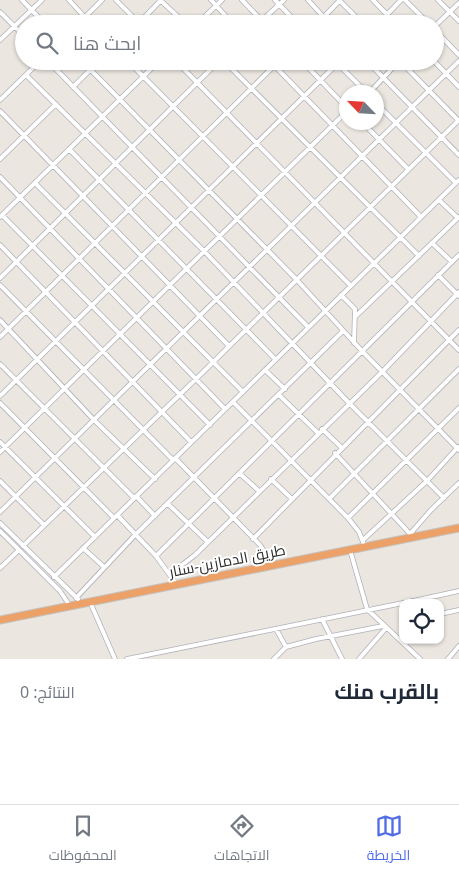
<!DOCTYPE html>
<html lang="ar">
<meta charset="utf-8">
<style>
body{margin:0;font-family:"Noto Sans",Cairo,sans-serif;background:#f6f6f7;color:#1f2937;direction:rtl}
.controls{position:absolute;right:15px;bottom:15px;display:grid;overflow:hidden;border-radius:10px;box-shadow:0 1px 4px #0004}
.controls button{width:45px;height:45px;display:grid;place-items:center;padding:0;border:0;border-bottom:1px solid #e0e1e3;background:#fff;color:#1f2937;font:25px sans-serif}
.compass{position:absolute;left:339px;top:85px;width:45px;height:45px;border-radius:50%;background:#fff;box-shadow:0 1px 4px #0004;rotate:295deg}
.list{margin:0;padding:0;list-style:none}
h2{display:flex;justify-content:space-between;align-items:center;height:65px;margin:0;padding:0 20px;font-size:21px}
h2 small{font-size:16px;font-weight:400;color:#747a83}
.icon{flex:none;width:28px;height:28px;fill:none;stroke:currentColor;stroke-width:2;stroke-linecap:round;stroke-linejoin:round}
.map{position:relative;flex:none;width:459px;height:659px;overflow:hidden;direction:ltr}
.search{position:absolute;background:#fff;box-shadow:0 1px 4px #0004;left:15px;right:15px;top:15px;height:55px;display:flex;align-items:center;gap:12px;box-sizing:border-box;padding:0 18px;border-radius:28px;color:#747a83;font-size:19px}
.sheet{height:145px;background:#fff}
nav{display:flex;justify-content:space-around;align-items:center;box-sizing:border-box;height:70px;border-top:1px solid #e0e1e3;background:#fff;font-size:14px;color:#747a83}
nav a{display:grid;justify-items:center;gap:2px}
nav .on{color:#516de6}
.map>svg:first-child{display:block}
</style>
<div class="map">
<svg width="459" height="659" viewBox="0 0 459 659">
<rect width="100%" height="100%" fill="#ebe6df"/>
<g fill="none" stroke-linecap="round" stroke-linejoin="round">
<g stroke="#afb1ba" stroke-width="5.5">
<path id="street" d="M22,0l23,24
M69,0l22,24
M116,0l23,23
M160,0l26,24
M211,0l22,24
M242,0l23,24
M275,0l23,24
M308,0l22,24
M373,0l23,24
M405,0l24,24
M438,0l21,21
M340,1l23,23
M0,12l24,24
M78,24l24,-24
M138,24l23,-24
M197,24l25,-24
M258,24l26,-24
M317,24l23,-24
M378,24l23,-24
M435,26l24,-23
M435,30l24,25
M0,40l42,-40
M48,61l260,266
M82,61l214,218 66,72 97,99
M128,61l223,225
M176,61l283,289
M224,61l195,195
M270,61l151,156
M302,61l44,46
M335,61l31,31
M367,61l92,94
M400,61l59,60
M434,61l25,26
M26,75l178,176 145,152 95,95
M73,87l26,-26
M370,92l29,-31
M0,100l40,-39
M376,103l80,80
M0,111l229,235
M362,122l46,47
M69,149l206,210
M0,159l56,-55
M0,177l225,232
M35,183l208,209
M439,200l19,18
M2,215l208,210
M0,217l159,-156
M432,243l20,19
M0,245l191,197
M438,275l21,21
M0,278l219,-217
M0,285l173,175
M341,295l14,14 -1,34
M356,316l103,-99
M0,320l94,100 61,59
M0,337l279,-276
M0,364l134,134
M265,370l20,19
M279,395l39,38
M0,396l340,-335
M233,402l115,116 11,14 6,15
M0,403l114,115
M322,429l19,18
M0,442l95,95
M0,452l346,-340
M335,453l78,84
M175,458l85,87 13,20
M239,473l20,18
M271,479l21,20
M0,481l44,44
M136,496l19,20
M330,498l129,-129
M168,504l40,38
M0,512l459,-451
M117,515l39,41 21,29
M348,518l111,-110
M0,523l78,76
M0,531l60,60 10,15
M410,534l21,-24 28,-27
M253,539l206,-209
M363,540l64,-59 31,-34
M23,546l173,-167 263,-259
M83,548l21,19
M350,550l17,59 53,50
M156,556l303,-301
M0,568l19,-18
M170,574l25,-19 188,-184 76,-79
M54,577l405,-397
M76,598l59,-63 208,-204
M90,602l25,57
M404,603l55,-12
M440,614l19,-4
M322,619l20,40
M276,629l10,18
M127,659l276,-56
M274,659l12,-12 30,-8 67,-13
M359,659l27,-31
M448,659l11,-13"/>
</g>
<g stroke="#c4c4c4" stroke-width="9">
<path id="highway" d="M0,620l459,-92"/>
</g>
<use href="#street" stroke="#fff" stroke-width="4"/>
<use href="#highway" stroke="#eca168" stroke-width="7"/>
</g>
<g text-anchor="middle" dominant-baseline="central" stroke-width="4" stroke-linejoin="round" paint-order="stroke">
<g font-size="15" fill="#2b2b2b" stroke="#fff">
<text transform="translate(227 560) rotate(-11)">طريق الدمازين-سنار</text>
</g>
</g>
</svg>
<div class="controls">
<button><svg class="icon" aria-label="locate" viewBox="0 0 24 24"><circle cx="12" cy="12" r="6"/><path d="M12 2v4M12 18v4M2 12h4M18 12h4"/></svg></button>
</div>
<svg class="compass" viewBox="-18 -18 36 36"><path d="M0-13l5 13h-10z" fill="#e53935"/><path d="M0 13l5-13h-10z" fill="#747a83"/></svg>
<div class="search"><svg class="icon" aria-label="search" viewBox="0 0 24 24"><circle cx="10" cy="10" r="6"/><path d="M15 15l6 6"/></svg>ابحث هنا</div>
</div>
<section class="sheet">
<h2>بالقرب منك<small>النتائج: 0</small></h2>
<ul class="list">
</ul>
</section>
<nav>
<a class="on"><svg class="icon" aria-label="map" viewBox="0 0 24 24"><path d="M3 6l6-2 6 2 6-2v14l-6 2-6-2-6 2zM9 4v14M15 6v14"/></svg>الخريطة</a>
<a><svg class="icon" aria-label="directions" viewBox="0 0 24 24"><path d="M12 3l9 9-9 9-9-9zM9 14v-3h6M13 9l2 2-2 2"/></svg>الاتجاهات</a>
<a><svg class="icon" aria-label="saved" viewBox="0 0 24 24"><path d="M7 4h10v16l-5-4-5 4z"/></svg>المحفوظات</a>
</nav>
